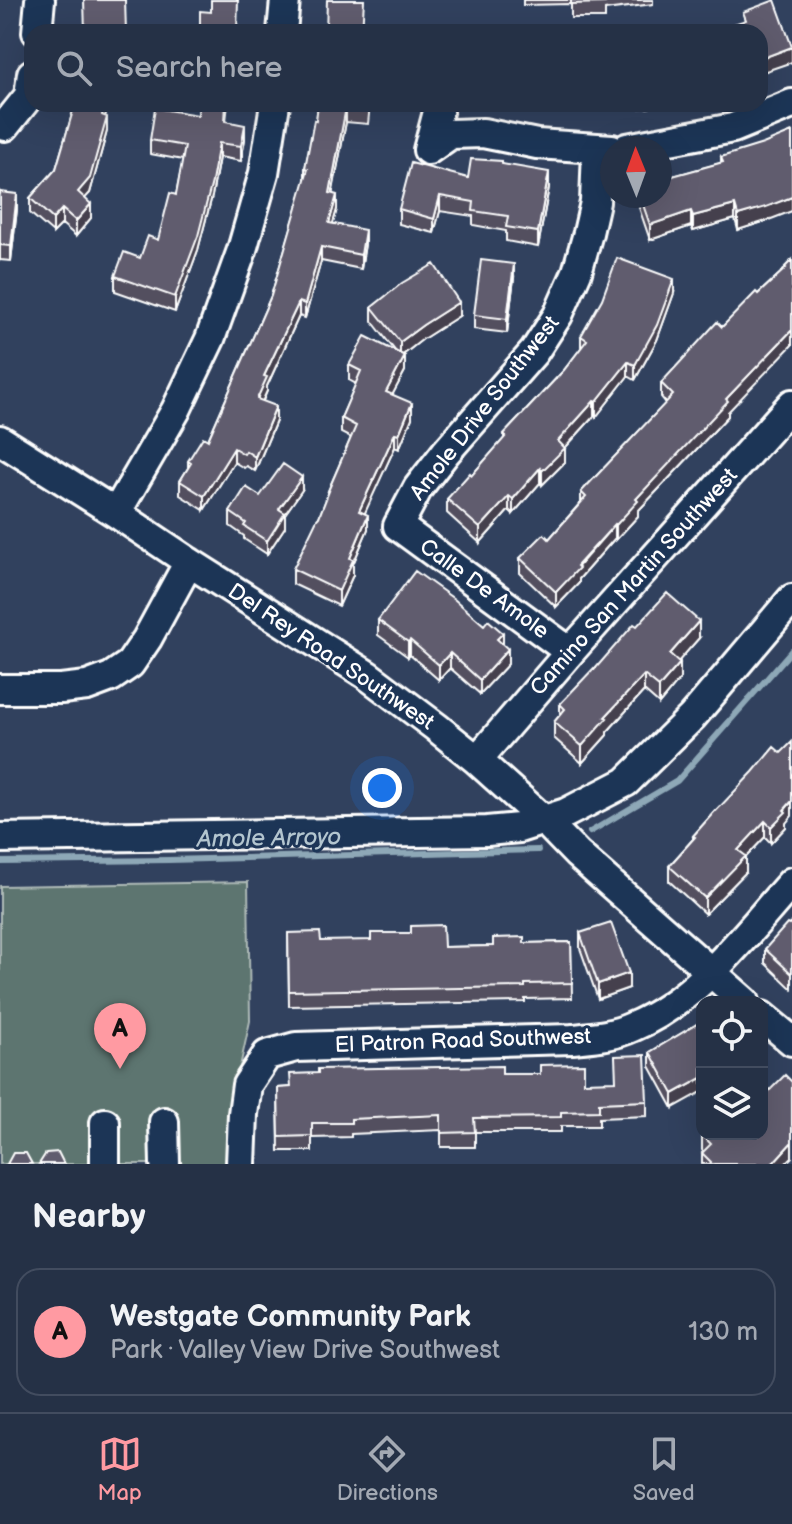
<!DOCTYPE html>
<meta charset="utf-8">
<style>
body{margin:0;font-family:"Balsamiq Sans",sans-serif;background:#313d51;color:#f1f3f6}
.controls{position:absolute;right:24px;bottom:24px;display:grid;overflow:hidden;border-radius:16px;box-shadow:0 8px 32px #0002}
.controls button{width:72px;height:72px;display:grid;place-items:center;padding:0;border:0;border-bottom:2px solid #424c5f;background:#253146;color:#f1f3f6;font:40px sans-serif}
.compass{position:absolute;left:600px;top:136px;width:72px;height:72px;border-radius:50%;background:#253146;box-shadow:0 8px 32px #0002;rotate:359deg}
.you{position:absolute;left:382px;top:788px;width:28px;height:28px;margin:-20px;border:6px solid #fff;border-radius:50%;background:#1a73e8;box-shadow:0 0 0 12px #1a73e833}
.badge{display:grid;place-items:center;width:52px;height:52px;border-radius:50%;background:#ff9aa2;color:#111;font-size:26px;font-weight:700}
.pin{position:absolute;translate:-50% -66px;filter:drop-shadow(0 2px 4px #0008)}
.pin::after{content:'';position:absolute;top:42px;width:28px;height:24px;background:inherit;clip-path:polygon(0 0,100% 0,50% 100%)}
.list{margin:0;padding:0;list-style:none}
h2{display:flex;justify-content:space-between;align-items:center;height:104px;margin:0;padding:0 32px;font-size:34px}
h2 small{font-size:26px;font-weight:400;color:#a3a9b3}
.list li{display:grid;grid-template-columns:52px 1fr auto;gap:24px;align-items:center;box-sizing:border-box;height:128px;margin:0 16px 16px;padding:0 16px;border:2px solid #424c5f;border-radius:24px}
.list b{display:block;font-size:30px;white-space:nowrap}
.list p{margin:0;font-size:26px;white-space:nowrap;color:#a3a9b3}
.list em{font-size:26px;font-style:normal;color:#a3a9b3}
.icon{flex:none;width:44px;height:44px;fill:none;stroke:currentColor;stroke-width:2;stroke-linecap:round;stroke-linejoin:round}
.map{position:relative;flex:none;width:792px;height:1164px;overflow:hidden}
.search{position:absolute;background:#253146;box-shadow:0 8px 32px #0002;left:24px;right:24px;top:24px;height:88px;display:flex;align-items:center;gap:20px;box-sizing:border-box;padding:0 28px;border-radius:24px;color:#a3a9b3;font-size:30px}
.sheet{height:248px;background:#253146}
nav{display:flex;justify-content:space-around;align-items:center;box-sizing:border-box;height:112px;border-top:2px solid #424c5f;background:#253146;font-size:22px;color:#a3a9b3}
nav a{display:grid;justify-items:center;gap:4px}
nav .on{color:#ff9aa2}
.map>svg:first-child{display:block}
</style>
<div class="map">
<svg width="792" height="1164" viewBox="0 0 792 1164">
<rect width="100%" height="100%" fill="#31415e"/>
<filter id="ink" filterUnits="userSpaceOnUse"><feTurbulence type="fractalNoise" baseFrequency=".0125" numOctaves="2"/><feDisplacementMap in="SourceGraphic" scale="16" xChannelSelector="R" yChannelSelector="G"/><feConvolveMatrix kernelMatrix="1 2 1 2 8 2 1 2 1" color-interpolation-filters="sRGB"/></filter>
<g filter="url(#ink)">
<path fill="#5d746f" stroke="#aebab7" stroke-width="2" d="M248,882l2,139 -21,96v47h-229v-278z"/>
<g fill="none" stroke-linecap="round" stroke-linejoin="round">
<path stroke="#8ea8b7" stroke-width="6" d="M590,832l87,-51 115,-131
M0,862l169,-2 369,-10"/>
<g stroke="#fff" stroke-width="34">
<path id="minor" d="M37,32l3,-32
M282,32l3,-32
M440,104l-12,46 23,-16 32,-1 54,11 75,5
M5,126l24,-30 3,-22
M627,148l106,-20 59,-24
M0,440l116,73 73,49 178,113 69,52 41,33 71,64 29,30 168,148
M116,513l60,-103 34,-71 32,-89 22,-77 11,-69
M570,652l-172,-126 20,-38 28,-36 88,-100 24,-37 19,-43 11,-39 7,-31 2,-53
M0,689h61l26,-3 24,-9 19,-13 17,-25 42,-77
M477,760l93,-108 222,-248
M0,838l487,-7 32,-3 47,-15 60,-31 66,-65 100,-118
M762,1016l30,25
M164,1122l1,42
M105,1123v41
M241,1164l2,-50 4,-29 20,-30 29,-8 276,-8c20,-2 41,-3 60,-12 67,-28 113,-93 160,-145"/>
</g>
<use href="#minor" stroke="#1d3557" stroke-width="28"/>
</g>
<path fill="#534f5f" stroke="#fff" stroke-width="2" d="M523,0h130v4l-48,6v8h-34v-14l-48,1z
M75,104h33l-3,12 2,15 -17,62 -5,5 6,20 -15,18 -14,-12 -9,9 -23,-20v-15l26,-29z
M199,104h29l-2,17 19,18 -4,22 -22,-4 -7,39 -14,54 -23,62 -60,-21v-15l25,-18 18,-18 18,-45 7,-35 -33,-6v-14l48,-25z
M318,104h52l-2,20 -22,-2 -14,72 5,15 -4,14 32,21 -4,25 -40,-8 -16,57 -6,-2 -32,70v5l-4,10 13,20 -21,50 -9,-5 -2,2 -10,-6 -30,48 -24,-15v-14l8,-13v-7l20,-21 63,-144 34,-115v-13l11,-47z
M529,104h137l-20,4 -75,3z
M721,157l45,64 -28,9 -3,-11 -42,12 -2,-5 -41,14 -15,-44h25l9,-19 52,-14z
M502,164l47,23 -11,60 -32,-6v-10l-33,-6v-9l-33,-5 -6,22 -35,-9v-15z
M0,192l17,17 -6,52 -11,-1z
M792,260l-64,152v4l-90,95v5l-22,24 -1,-2 -36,41v4l-23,24 -36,-34v-15l29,-19 32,-37v-10l85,-89 -5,-6v-14l124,-114v-2z
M514,278l-7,55 -33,-4v-14z
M674,293l-17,47 -22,40 -7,-4 -32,41 -2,-1 -29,32v14l-23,23 -2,-2 -27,31 -4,-4 -29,33 -33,-30v-14l25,-24 32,-36v-5l60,-64 17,-22v-12z
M372,307l87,9 -36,23 -20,16 2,16 -13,24 20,23 -13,31 -4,-2 -31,66 4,16 -15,35v11l-14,31 -46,-22v-15l26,-52 9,-23v-3l23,-53 -10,-5v-15l15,-34 -7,-4v-15l47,-13 -24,-31z
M302,490l-17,24v13l-18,27 -23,-15v-3l-14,-10v-14l30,-16z
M378,620l125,25 5,19 -28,30 -30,-26 -11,12 -29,-25 -2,2 -30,-22z
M699,638l-21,23 2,18 -21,25 -15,-13 -37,41v3l-25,28 -28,-25v-16l6,-7v-11l35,-35z
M715,811l71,12v4l-15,16 -6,-6 -19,20v15l-41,42 -36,-33v-15l24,-27v-3z
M792,922v67l-27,-26v-14z
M288,933l33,8 123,6 49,-1 31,-3 47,-1 1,56 -47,1v3l-236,4z
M580,933l49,55 -31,11 -18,-51z
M702,1021l-29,87 -23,-42v-14z
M502,1074l82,8 63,19v15l-48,2v8h-38v6h-86v15h-34v-17l-90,4v3l-39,1v13h-33l-1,-63z
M702,1135l83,29h-83v-11l2,-1 -2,-2z"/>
<path fill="#44404d" stroke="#fff" stroke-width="2" d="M792,47v15l-32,11v-14z
M104,104h4l-6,26v-15z
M646,104h20l-20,4z
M346,107v15l-16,85v-14z
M107,117v14l-17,62 -12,13v-14z
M245,125v14l-4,22v-15z
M219,143v14l-7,39 -14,54 -23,62v-15z
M549,172v15l-11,60v-15z
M17,194v15l-6,52v-15z
M337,195v14l-8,28v-14z
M440,196v15l-6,22v-14z
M792,197v14l-26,10 -28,9v-15z
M91,204v14l-15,18v-15z
M735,205v14l-42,12v-15z
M62,209v15l-9,9v-14z
M691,211v15l-41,14v-15z
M365,230v14l-4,25v-14z
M321,247v14l-16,57v-14z
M514,264v14l-7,55v-14z
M674,279v14l-17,47 -22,40v-15z
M299,302v14l-32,70v5l-10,22v-14l7,-23z
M459,302v14l-36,23 -23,18v-15l23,-17z
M792,330v15l-64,67v4l-90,95v5l-22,24v-15l20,-26 90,-100z
M405,356v15l-19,36v-15z
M628,362v14l-32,41v-15z
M594,401v15l-29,32v14l-23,23v-14l16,-30z
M412,403v15l-13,31v-15z
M276,406v15l-21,50v-14z
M395,433v14l-36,79v-15z
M234,448v14l-30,48v-14z
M540,468v15l-27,31v-15z
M302,477v13l-17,24v13l-18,27v-13l12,-32z
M509,496v14l-29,33v-15z
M368,515v14l-15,35v11l-14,31v-15l11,-33z
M615,524v14l-36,41v4l-23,24v-15z
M699,621v17l-29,33v-17z
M503,633v14l-6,-8z
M410,640v15l-2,2v-15z
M508,649v15l-28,30v-14z
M450,653v15l-11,12v-15z
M680,663v16l-21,25v-17z
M644,675v16l-37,41v3l-25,28v-17l23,-29z
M792,801v15l-6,7v4l-15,16v-16z
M765,821v16l-19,20v15l-41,42v-16l33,-48z
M629,973v15l-31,11v-15z
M702,1078v14l-29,16v-14z
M792,1142v15l-7,7h-13z"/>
<path fill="#615c6e" stroke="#fff" stroke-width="2" d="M84,0h41l1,32h-41z
M211,0h27l-1,32h-37v-21l11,1z
M327,0h37l-2,32h-55v-1l19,1z
M571,0h34v3l-34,1z
M775,0l17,47 -32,12v-27h-50l36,-12 -3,-8z
M75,104h29l-2,11 5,2 -17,61 -12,14 13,12 -15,17 -14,-12 -9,10 -23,-21 26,-29z
M199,104h27l-1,17 20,4 -4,21 -22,-3 -7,39 -14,54 -23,61 -60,-21 9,-24 16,6 8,-22 10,4 12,-47 6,2 9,-49 -35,-6 5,-32 43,7z
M318,104h50v6l-22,-3 -16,86 7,2 -8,28 36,7 -4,25 -40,-8 -16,57 -6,-2 -35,74 3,1 -10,22 19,7 -21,51 -9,-6 -2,3 -10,-6 -30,48 -24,-15 11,-18 -3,-2 15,-24 5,3 63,-144 37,-127 -3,-1 9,-48 2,1z
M792,132v65l-26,10 -28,8 -3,-10 -42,11 -2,-5 -41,14 -10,-29h20v-27l6,-2 3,10 54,-15 -2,-5 42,-13z
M471,159l31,2v3l47,8 -11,60 -32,-5 2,-11 -35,-5 1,-9 -34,-6 -6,23 -35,-10 12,-46 57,15z
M0,192l17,2 -6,52 -11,-1z
M617,258l57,21 -17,46 -22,40 -7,-3 -32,40 -2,-1 -36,40 7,7 -23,23 -2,-3 -27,31 -4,-3 -29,32 -33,-29 23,-26 2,2 34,-39 -2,-2 60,-64 23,-30 -6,-4 21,-37z
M481,260l33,4 -7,55 -33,-4z
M792,260v70l-66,69 2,2 -92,98 2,2 -22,24 -1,-1 -38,42 2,2 -23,24 -36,-34 24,-24 5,5 37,-42 -5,-5 92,-97 -12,-12 56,-61 5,5 34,-35 2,2 28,-26 -1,-1z
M434,264l25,38 -36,23 -23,17 -28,-35 30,-24z
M365,336l40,20 -19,36 26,11 -13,31 -4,-1 -36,78 9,4 -18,43 3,2 -14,31 -46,-22 24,-50 2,-2 10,-26h-1l28,-65 -15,-8 20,-47 -12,-6z
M283,464l19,13 -23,32 6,4 -18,28 -23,-15 2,-3 -16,-11 16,-25 14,9z
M415,571l39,28 30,26 4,-5 15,13 -6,6 11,10 -28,31 -30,-27 -11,12 -29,-25 -2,2 -30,-22z
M667,593l32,28 -29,33 10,9 -21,24 -15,-12 -39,42 2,1 -25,28 -28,-24 11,-13 -5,-5 34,-36 1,1 39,-45 3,2z
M792,742v59l-8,9 2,2 -15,15 -6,-6 -27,29 8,6 -41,42 -36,-32 26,-29 -2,-1 22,-25h1l37,-39 21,-25 7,6z
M792,922v52l-27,-25 22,-25 2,1z
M611,923l18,50 -31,11 -18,-51z
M443,925l1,22 49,-1v-8l31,-1v6l47,-1 1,41 -47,1v3l-236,4 -1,-58 32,-1 1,9 50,-1v-7h40v-7z
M702,1021v57l-29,16 -23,-42z
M645,1055l2,46 -48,2v8l-38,1v5l-87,1 1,14 -34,1v-18l-90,4v4h-39v13l-33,1 -1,-49 13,-1 -1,-13 28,-1v-4l184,-3v8h38v-9l44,-1v18l32,-1 -1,-25z
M785,1075l7,7v60l-20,22h-62l1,-2 -9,-9 9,-9 -9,-9 1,-1h59v-36z
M58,1152l6,12h-25l7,-11z
M13,1153h13l6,11h-25z"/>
</g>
<g text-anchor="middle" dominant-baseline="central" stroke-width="6" stroke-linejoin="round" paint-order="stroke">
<g font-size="22" fill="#fff" stroke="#1d3557">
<text transform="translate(485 408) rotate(-52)">Amole Drive Southwest</text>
<text transform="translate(634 582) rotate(-48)">Camino San Martin Southwest</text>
<text transform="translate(484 589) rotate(36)">Calle De Amole</text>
<text transform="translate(331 657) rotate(34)">Del Rey Road Southwest</text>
<text transform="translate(463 1041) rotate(-2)">El Patron Road Southwest</text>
</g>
<g font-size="24" font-style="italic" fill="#b3c5cf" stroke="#1d3557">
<text transform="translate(269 838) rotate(-1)">Amole Arroyo</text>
</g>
</g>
</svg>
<div class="controls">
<button><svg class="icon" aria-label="locate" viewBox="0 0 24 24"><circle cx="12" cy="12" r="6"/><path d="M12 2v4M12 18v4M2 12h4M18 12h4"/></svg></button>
<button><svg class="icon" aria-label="layers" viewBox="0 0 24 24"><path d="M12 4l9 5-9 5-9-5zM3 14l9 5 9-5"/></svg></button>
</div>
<svg class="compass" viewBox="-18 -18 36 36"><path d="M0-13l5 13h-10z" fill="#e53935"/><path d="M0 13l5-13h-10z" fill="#a3a9b3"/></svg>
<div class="you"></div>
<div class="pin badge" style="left:120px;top:1069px">A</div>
<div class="search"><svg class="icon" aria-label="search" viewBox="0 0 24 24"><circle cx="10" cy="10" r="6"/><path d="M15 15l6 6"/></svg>Search here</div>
</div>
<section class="sheet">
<h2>Nearby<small></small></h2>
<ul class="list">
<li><span class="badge">A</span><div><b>Westgate Community Park</b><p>Park · Valley View Drive Southwest</p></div><em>130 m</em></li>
</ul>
</section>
<nav>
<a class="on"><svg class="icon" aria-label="map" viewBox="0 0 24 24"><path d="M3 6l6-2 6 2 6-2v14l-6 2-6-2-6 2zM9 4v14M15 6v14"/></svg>Map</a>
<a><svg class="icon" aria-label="directions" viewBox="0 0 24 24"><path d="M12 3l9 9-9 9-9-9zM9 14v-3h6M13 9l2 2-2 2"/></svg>Directions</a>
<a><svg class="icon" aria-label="saved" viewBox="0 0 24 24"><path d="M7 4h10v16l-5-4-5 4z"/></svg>Saved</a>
</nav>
